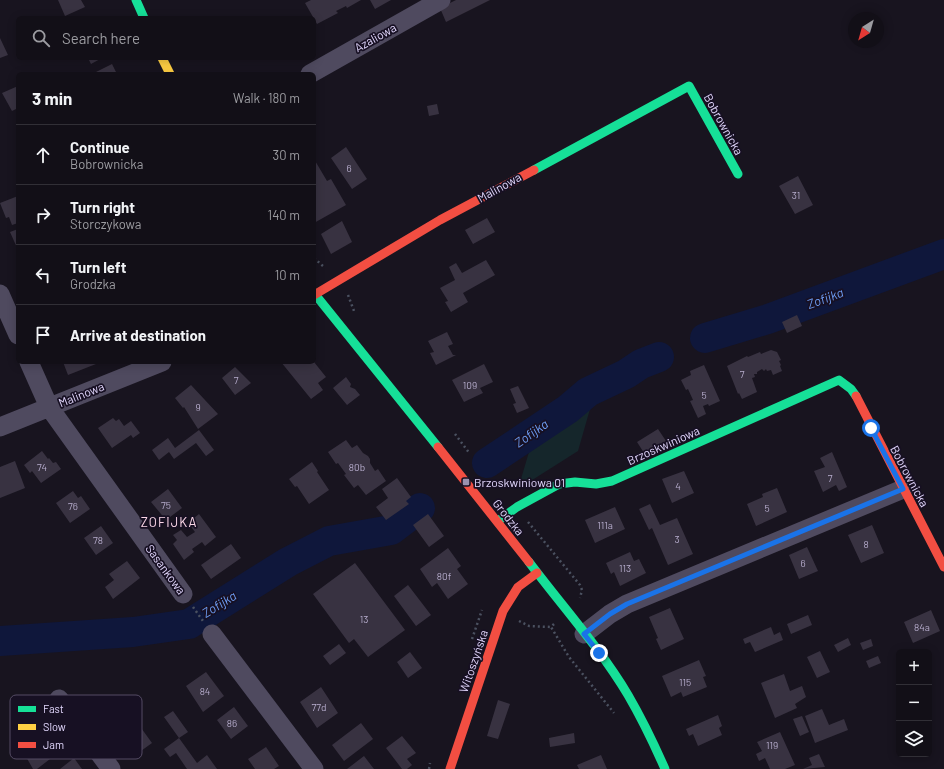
<!DOCTYPE html>
<meta charset="utf-8">
<style>
body{margin:0;font-family:Barlow,sans-serif;background:#1f1d24;color:#f1f3f6}
.controls{position:absolute;right:12px;bottom:12px;display:grid;overflow:hidden;border-radius:6px;box-shadow:0 2px 10px #0003}
.controls button{width:36px;height:36px;display:grid;place-items:center;padding:0;border:0;border-bottom:1px solid #312f36;background:#120f17;color:#f1f3f6;font:20px sans-serif}
.compass{position:absolute;left:848px;top:12px;width:36px;height:36px;border-radius:50%;background:#120f17;box-shadow:0 2px 10px #0003;rotate:217deg}
.stop{position:absolute;width:12px;height:12px;margin:-9px;border:3px solid #1a73e8;border-radius:50%;background:#fff}
.stop.end{background:#1a73e8;border-color:#fff;box-shadow:0 1px 4px #0008}
.list{margin:0;padding:0;list-style:none}
h2{display:flex;justify-content:space-between;align-items:center;height:52px;margin:0;padding:0 16px;font-size:17px}
h2 small{font-size:13px;font-weight:400;color:#9c9ca1}
.list li{display:grid;grid-template-columns:26px 1fr auto;gap:12px;align-items:center;box-sizing:border-box;height:60px;padding:0 16px;border-top:1px solid #312f36}
.list b{display:block;font-size:15px;white-space:nowrap}
.list p{margin:0;font-size:13px;white-space:nowrap;color:#9c9ca1}
.list em{font-size:13px;font-style:normal;color:#9c9ca1}
.icon{flex:none;width:22px;height:22px;fill:none;stroke:currentColor;stroke-width:2;stroke-linecap:round;stroke-linejoin:round}
.map{position:relative;flex:none;width:944px;height:769px;overflow:hidden}
.search{position:absolute;background:#120f17;box-shadow:0 2px 10px #0003;left:16px;top:16px;width:300px;height:44px;display:flex;align-items:center;gap:10px;box-sizing:border-box;padding:0 14px;border-radius:6px;color:#9c9ca1;font-size:15px}
.panel{position:absolute;background:#120f17;box-shadow:0 2px 10px #0003;left:16px;top:72px;width:300px;height:292px;border-radius:6px}
.map>svg:first-child{display:block}
</style>
<div class="map">
<svg width="944" height="769" viewBox="0 0 944 769">
<rect width="100%" height="100%" fill="#18141f"/>
<path fill="#15262b" d="M590,409l-12,42 -60,38 11,-37z"/>
<g fill="none" stroke-linecap="round" stroke-linejoin="round">
<path stroke="#0f173b" stroke-width="30" d="M705,338l63,-19 176,-65
M487,463l81,-54 20,-17 38,-18 15,-10 18,-7
M0,641l133,-9 56,-8 99,-62 41,-21 62,-11 29,-22"/>
</g>
<path fill="#383241" d="M58,0h23l4,7 -20,9z
M311,0h50l-14,8 -1,-2 -10,5 2,2 -21,11 -12,-21z
M370,0h21l-16,9z
M456,0h34l-44,22 -6,-14z
M0,38l8,17 -8,3z
M88,58h14l-11,6z
M112,64l5,10h-23v-1z
M18,86v22l-6,3 -10,-18z
M437,104l2,10 -10,2 -2,-10z
M346,147l21,32 -15,10 -21,-31z
M314,159l13,22 4,-2 15,26 -32,18z
M798,176l15,29 -18,9 -16,-28z
M18,196v27l-6,2 -3,-8 -3,1 -6,-15z
M487,218l8,14 -22,12 -8,-14z
M342,221l10,21 -21,12 -10,-20z
M18,229v21l-8,-18z
M486,260l9,15 -32,18 5,9 -17,10 -6,-10 3,-1 -8,-13 15,-8 -6,-13 7,-4 6,10z
M797,315l5,11 -15,7 -5,-11z
M447,332l6,12 -5,2 5,9h3l-20,10 -6,-12 4,-1 -6,-11z
M771,350l6,2 4,8 -2,1 2,4 -1,1 2,5 -9,4 -2,-5 -4,1 -1,-2 -2,2 -2,-2 -5,3v2h-3l1,3 -3,1 5,14 -15,7 -3,-6 -1,1 -11,-28 20,-10 1,1 12,-5 1,2z
M63,362h32l1,2 -28,11z
M281,362h33l12,15 -8,6 5,7 -12,9z
M484,364l9,18 -13,6 3,5 -19,9 -12,-22z
M704,365l16,36 -11,5 -1,-2 -5,2 3,8 -8,4 -8,-17 3,-1 -5,-11 -2,1 -5,-10 10,-5 -1,-4z
M235,367l16,16 -16,12 -13,-17z
M346,377l5,7 -1,3 5,2 5,6 -13,10 -14,-17z
M191,385l27,29 -20,15 -14,-22 -1,1 -8,-10z
M518,386l11,22 -12,5 -4,-9 3,-1 -6,-14z
M113,418l3,3 3,-2 5,7 7,-5 9,12 -7,5 -2,-3 -19,13 -14,-20z
M658,429l8,12 -20,12v3l-9,-14z
M199,430l15,20 -8,6 -10,-13 -22,16 -5,-7 -10,8 -7,-10 16,-12 7,10z
M346,440l6,8 5,-3 6,8 5,3 2,3v4l5,8 3,-2 8,12 -20,14 -8,-10 -4,3 -10,-13 2,-1 -8,-11 -2,1 -8,-12z
M42,451l6,8 1,-1 4,5 3,-1 5,7 -20,14 -9,-12 -2,2 -6,-8z
M832,452l15,35 -8,4 -3,-6 -13,7 -9,-21 11,-4 -5,-9z
M15,461l10,27 -25,10v-31z
M312,462l6,9 -1,1 12,18 -20,14 -12,-18 -2,1 -6,-8z
M684,471l10,22 -22,10 -10,-24z
M397,478l14,19 -5,4 3,3 -23,16 -10,-13 12,-9 -6,-9z
M777,488l10,24 -31,14 -9,-22 16,-7 -1,-3z
M168,489l14,19 -16,12 -15,-18z
M73,491l5,7 3,-2 9,13 -20,14 -14,-20z
M650,504l10,21 17,-7 16,36 -25,11 -16,-37 -3,2 -10,-21z
M615,507l10,22 -30,14 -10,-23z
M199,514l17,23 -11,9 -3,-4 -10,7 2,3 -10,8 -11,-16 4,-4 -4,-5 8,-5 6,7 8,-5 -7,-9z
M428,514l16,22 -15,11 -16,-22z
M872,525l12,28 -23,10 -13,-28z
M101,526l12,17 -17,12 -12,-17z
M231,544l10,14 -30,21 -10,-14z
M807,547l11,24 -19,8 -10,-24z
M448,548l13,18 -4,3 11,15 -20,15 -11,-16 -5,4 -12,-18z
M630,552l4,9 5,-2 7,14 -26,13 -6,-14 -3,2 -5,-11z
M127,561l13,17 -27,21 -8,-12 9,-7 -5,-6z
M355,563l50,67 -37,27 -14,-18 -5,4 -36,-49z
M408,585l23,30 -15,11 -22,-30z
M670,608l14,31 -23,11 -5,-11 2,-1 -9,-21z
M931,610l9,21 -27,12 -9,-21z
M808,615l4,10 -21,9 -4,-10z
M771,627l3,8 6,-3 3,8 -28,12 -5,-10 -5,2 -2,-5z
M848,638l3,7 -13,7 -4,-7z
M871,639l2,7 -10,4 -3,-7z
M339,644l7,9 -16,12 -7,-9z
M820,651l10,21 -13,6 -10,-21z
M410,652l12,16 -14,10 -11,-16z
M878,656l3,7 -12,5 -3,-7z
M699,660l7,16 -3,1 4,10 -24,10 -2,-5 -10,5 -9,-21z
M206,672l18,24 -21,16 -17,-26z
M784,674l6,17 12,-5 4,11 -11,7 2,4 -22,10 -14,-35z
M321,687l17,26 -21,15 -17,-26z
M498,700l12,4 -12,35 -11,-3z
M234,707l14,19 -17,13 -14,-19z
M822,709l7,16 15,-6 4,11 -33,13 -10,-27z
M173,711l15,21 -9,6 -15,-21z
M718,715l4,11 -3,2 3,7 -24,11 -5,-12 -4,2 -3,-7z
M802,716l7,16 -9,4 -7,-17z
M361,723l12,16 -29,22 -12,-16z
M139,725l13,18 -18,13 -13,-19z
M780,732l15,33 -10,4h-15l-5,-11 -6,3 -3,-7 6,-3 -5,-9z
M574,733l1,10 -25,4 -1,-9z
M402,736l14,17 -9,6 5,6 -5,4h-5l-16,-21z
M179,738l18,25 10,-8 10,14h-30l-11,-16 -6,4 -6,-8z
M266,747l13,19 -5,3h-19l-7,-10z
M31,750l5,6 8,-6 6,9 -13,10h-4l-8,-14z
M819,754l6,13 -22,2 9,-4 -3,-7z
M601,755l6,14h-28l-2,-4z
M364,756l10,13h-27z
M74,758l8,11h-22z"/>
<g fill="none" stroke-linecap="round" stroke-linejoin="round">
<path stroke="#4b5160" stroke-width="2.5" stroke-dasharray="2 3" stroke-linecap="butt" d="M314,258l10,9
M348,295l6,16
M455,434l15,20
M528,522l52,63 2,5 -2,8
M193,607l10,14
M519,621l10,5 22,1
M554,624l-3,3 18,30 45,56
M472,639l10,-29
M429,769l1,-6"/>
<path stroke="#4f4a5f" stroke-width="19" d="M310,74l131,-74
M0,294l18,41
M29,362l20,45 134,187
M0,427l162,-65
M212,634l102,135
M584,634l26,-20 17,-10 276,-115
M59,699l52,70"/>
<path stroke="#16e098" stroke-width="9" d="M136,0l8,18
M534,170l155,-84 49,88
M314,293l124,154
M498,521l19,-14 42,-23 16,-2 21,2 16,-3 227,-101 12,9 5,7
M529,562c33,44 71,86 99,133 14,24 26,49 37,74"/>
<path stroke="#ffcf43" stroke-width="9" d="M162,58l8,16"/>
<path stroke="#f24e42" stroke-width="9" d="M314,295l126,-75 94,-50
M856,396l88,171
M438,447l91,115
M450,769l53,-158 15,-24 19,-14"/>
</g>
<g fill="none" stroke-linecap="round" stroke-linejoin="round">
<path stroke="#1a73e8" stroke-width="5" d="M599,653l-15,-19 26,-20 17,-10 276,-115 -32,-61"/>
</g>
<rect fill="#9b92af" stroke="#171023" stroke-width="1.5" x="462" y="478" width="8" height="8" rx="2"/>
<g text-anchor="middle" dominant-baseline="central" stroke-width="3.5" stroke-linejoin="round" paint-order="stroke">
<g font-size="10" fill="#b7adcd">
<text x="349" y="168">6</text>
<text x="796" y="195">31</text>
<text x="742" y="374">7</text>
<text x="236" y="380">7</text>
<text x="470" y="385">109</text>
<text x="704" y="395">5</text>
<text x="198" y="407">9</text>
<text x="42" y="467">74</text>
<text x="357" y="467">80b</text>
<text x="830" y="478">7</text>
<text x="678" y="486">4</text>
<text x="166" y="505">75</text>
<text x="73" y="506">76</text>
<text x="767" y="508">5</text>
<text x="605" y="525">111a</text>
<text x="677" y="539">3</text>
<text x="98" y="540">78</text>
<text x="866" y="544">8</text>
<text x="803" y="563">6</text>
<text x="625" y="568">113</text>
<text x="444" y="576">80f</text>
<text x="364" y="619">13</text>
<text x="922" y="627">84a</text>
<text x="685" y="682">115</text>
<text x="205" y="691">84</text>
<text x="319" y="707">77d</text>
<text x="232" y="723">86</text>
<text x="772" y="745">119</text>
</g>
<g font-size="12" fill="#e1d6fc" stroke="#171023">
<text transform="translate(375 37) rotate(-29)">Azaliowa</text>
<text transform="translate(724 124) rotate(61)">Bobrownicka</text>
<text transform="translate(499 187) rotate(-29)">Malinowa</text>
<text transform="translate(81 394) rotate(-22)">Malinowa</text>
<text transform="translate(663 445) rotate(-24)">Brzoskwiniowa</text>
<text transform="translate(910 476) rotate(62)">Bobrownicka</text>
<text transform="translate(509 517) rotate(52)">Grodzka</text>
<text transform="translate(166 569) rotate(54)">Sasankowa</text>
<text transform="translate(473 661) rotate(-71)">Witoszyńska</text>
</g>
<g font-size="12" fill="#e1d6fc" stroke="#171023" text-anchor="start">
<text x="474" y="482">Brzoskwiniowa 01</text>
</g>
<g font-size="13" font-style="italic" fill="#6d9cf3" stroke="#171023">
<text transform="translate(825 298) rotate(-20)">Zofijka</text>
<text transform="translate(531 433) rotate(-35)">Zofijka</text>
<text transform="translate(219 604) rotate(-32)">Zofijka</text>
</g>
<g font-size="13" letter-spacing="1" fill="#fcd8e8" stroke="#171023">
<text x="169" y="522">ZOFIJKA</text>
</g>
</g>
<rect x="10" y="695" width="132" height="64" rx="6" fill="#171023" stroke="#544b64" stroke-width="1"/>
<rect x="18" y="706" width="18" height="6" fill="#16e098"/>
<rect x="18" y="724" width="18" height="6" fill="#ffcf43"/>
<rect x="18" y="742" width="18" height="6" fill="#f24e42"/>
<g font-size="11" fill="#e1d6fc">
<text x="43" y="713">Fast</text>
<text x="43" y="731">Slow</text>
<text x="43" y="749">Jam</text>
</g>
</svg>
<div class="controls">
<button>+</button>
<button>−</button>
<button><svg class="icon" aria-label="layers" viewBox="0 0 24 24"><path d="M12 4l9 5-9 5-9-5zM3 14l9 5 9-5"/></svg></button>
</div>
<svg class="compass" viewBox="-18 -18 36 36"><path d="M0-13l5 13h-10z" fill="#e53935"/><path d="M0 13l5-13h-10z" fill="#9c9ca1"/></svg>
<div class="stop" style="left:871px;top:428px"></div>
<div class="stop end" style="left:599px;top:653px"></div>
<div class="search"><svg class="icon" aria-label="search" viewBox="0 0 24 24"><circle cx="10" cy="10" r="6"/><path d="M15 15l6 6"/></svg>Search here</div>
<section class="panel">
<h2>3 min<small>Walk · 180 m</small></h2>
<ul class="list">
<li><svg class="icon" aria-label="ahead" viewBox="0 0 24 24"><path d="M12 20V5M6 11l6-6 6 6"/></svg><div><b>Continue</b><p>Bobrownicka</p></div><em>30 m</em></li>
<li><svg class="icon" aria-label="right" viewBox="0 0 24 24"><path d="M7 20v-9h11M14 6l5 5-5 5"/></svg><div><b>Turn right</b><p>Storczykowa</p></div><em>140 m</em></li>
<li><svg class="icon" aria-label="left" viewBox="0 0 24 24"><path d="M17 20v-9H6M10 6l-5 5 5 5"/></svg><div><b>Turn left</b><p>Grodzka</p></div><em>10 m</em></li>
<li><svg class="icon" aria-label="arrive" viewBox="0 0 24 24"><path d="M6 21V4h12l-3 4 3 4H6"/></svg><div><b>Arrive at destination</b></div></li>
</ul>
</section>
</div>
